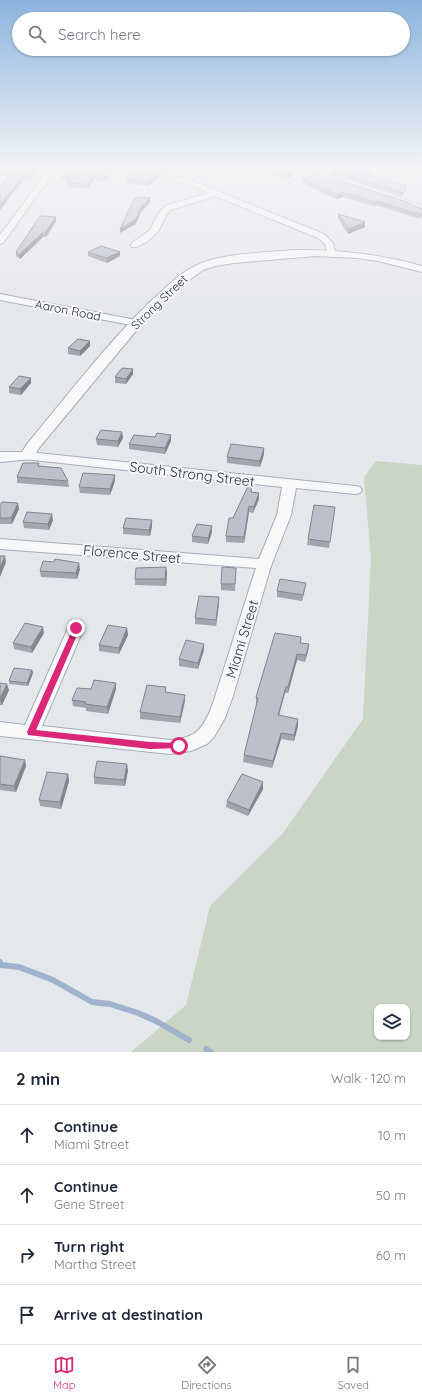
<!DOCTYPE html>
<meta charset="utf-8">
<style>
body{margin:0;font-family:Quicksand,sans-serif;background:#f2f2f3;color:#1f2937}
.controls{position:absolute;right:12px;bottom:12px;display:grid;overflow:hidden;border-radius:8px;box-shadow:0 1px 3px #0004}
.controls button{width:36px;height:36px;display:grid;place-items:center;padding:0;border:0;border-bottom:1px solid #e0e1e3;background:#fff;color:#1f2937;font:20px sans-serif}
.stop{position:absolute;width:12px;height:12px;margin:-9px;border:3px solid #db2777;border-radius:50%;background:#fff}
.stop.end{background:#db2777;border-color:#fff;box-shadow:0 1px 4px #0008}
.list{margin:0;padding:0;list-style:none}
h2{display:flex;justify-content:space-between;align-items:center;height:52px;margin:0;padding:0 16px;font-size:17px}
h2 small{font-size:13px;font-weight:400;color:#747a83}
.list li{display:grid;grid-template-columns:26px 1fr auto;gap:12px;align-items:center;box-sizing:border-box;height:60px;padding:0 16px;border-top:1px solid #e0e1e3}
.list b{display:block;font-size:15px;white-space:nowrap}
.list p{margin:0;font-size:13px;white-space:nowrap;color:#747a83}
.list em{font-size:13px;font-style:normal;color:#747a83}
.icon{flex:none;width:22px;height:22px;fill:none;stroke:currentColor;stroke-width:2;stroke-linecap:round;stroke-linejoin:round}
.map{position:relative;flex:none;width:422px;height:1052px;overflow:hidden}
.search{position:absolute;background:#fff;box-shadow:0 1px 3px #0004;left:12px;right:12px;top:12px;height:44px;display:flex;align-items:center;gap:10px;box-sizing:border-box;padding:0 14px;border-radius:22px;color:#747a83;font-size:15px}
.sheet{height:292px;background:#fff}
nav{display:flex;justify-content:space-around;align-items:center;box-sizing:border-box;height:56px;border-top:1px solid #e0e1e3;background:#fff;font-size:11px;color:#747a83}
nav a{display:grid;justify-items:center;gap:2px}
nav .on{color:#db2777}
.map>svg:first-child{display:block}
</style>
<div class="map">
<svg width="422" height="1052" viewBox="0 0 422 1052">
<rect width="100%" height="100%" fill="#e4e7ec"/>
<path fill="#c9d6c5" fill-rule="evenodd" d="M376,461l46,4v587h-291l55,-47 24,-99 73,-73 80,-114 8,-160 -7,-82zM377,1007h30v30h-30z"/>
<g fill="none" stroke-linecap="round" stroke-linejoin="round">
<path stroke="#9fb4cc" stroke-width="6" d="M0,962l1,3 18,2 34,13 39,22 18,2 28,9 18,8 33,19
M206,1049l5,3"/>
<g stroke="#a9aeb7" stroke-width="2">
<path id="minor" d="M49,169h7l-53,74 -3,1v-9z
M61,169l63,1 58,8 19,-9h7l-2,5 -16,6 134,54 9,9 2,9 -4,3 -3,-1 -3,-10 -7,-6 -103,-42 -44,14c-7,6 -8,14 -13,21 -4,6 -19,18 -26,16l-1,-2 1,-2 18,-13 8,-16 7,-8 43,-13c-9,-4 -17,-8 -26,-11 -32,-10 -83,-9 -118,-11z
M309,169h9l22,11 -4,2 -15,-4z
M391,197h6l25,8v5l-31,-9z
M0,294l136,26 5,3 -5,3 -136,-26z
M28,452l327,34 5,1 2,3 -2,3 -5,1 -59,-6 -5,27 -20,51 -38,130 -8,22 -11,19 -7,7 -16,7 -21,3 -170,-18v-14l25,3 43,-97 2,-4 6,-2 6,2 2,4 -42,98 128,14c27,-2 34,-12 43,-37l43,-135 -256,-19v-10l259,20 18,-44 5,-28 -258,-28 -2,-3 2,-3z"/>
</g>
<g stroke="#a9aeb7" stroke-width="2">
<path id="tertiary" d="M293,250c45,-1 86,4 129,16v6l-44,-11 -21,-3 -42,-2 -81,7 -19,3 -12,4 -22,16 -41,40 -101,122 -6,11 -33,3v-10h22l5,-8c41,-49 79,-100 125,-144 14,-12 26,-26 43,-34 25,-13 69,-13 98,-16z"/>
</g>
<use href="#minor" fill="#f7f8fa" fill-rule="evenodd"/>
<use href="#tertiary" fill="#f7f8fa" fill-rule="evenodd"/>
</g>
<path fill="#a1a5ae" d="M0,169h39l-9,11h-7l-15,-4h-8z
M143,169h27l-6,5 -21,-3z
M275,169h20l-3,8 -5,1 -13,-4z
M110,170v4l-3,8 -14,-1 -5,7 -21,-1v-4l2,-3h-7v-4z
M331,170h39l-1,4 37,12 -1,4 -3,7 -71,-23z
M158,178l-10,8 -21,-3v-4z
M303,179l119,30v6l-2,4 -44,-14 -2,1 -31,-9 -7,2 -34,-16z
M338,214l27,13 -17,7 -10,-16z
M56,217v4l-10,16h-3l-23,22 -4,-3v-4z
M88,252h32v4l-13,7 -19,-7z
M90,346l-10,10 -12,-2v-6z
M133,369v5l-7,10 -11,-1v-6z
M31,378v5l-10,12 -12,-2v-6z
M122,432l1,6 -5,9 -21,-2 -1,-6z
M171,435v6l-6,13 -36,-5v-5l26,-7z
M264,448v6l-4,13 -33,-4v-6z
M17,477l51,4 1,6 -52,-4z
M115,481l-5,14 -30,-2 -1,-6z
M252,482l-1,10 8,7 -6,14 -4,-1 -5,31 -18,-1v-6l7,-18z
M0,505l19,4 -7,15h-12z
M335,507l-6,41 -22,-3 1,-6z
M53,520l-4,10 -25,-2 -1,-6z
M152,520v6l-2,10 -27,-2v-6z
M212,532l-4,12 -16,-2v-6z
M54,562l26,7 -3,10 -36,-2 -1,-6z
M166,567l1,6 -1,13 -31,-1v-6z
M236,574l-1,17 -14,-1v-6z
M305,589l-3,12 -25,-4v-6z
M219,597v7l-3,22 -21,-2v-6z
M127,628l1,7 -9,19 -20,-3v-6z
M44,633l-12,20 -18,-4 -1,-6z
M301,637v6l8,1 -1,7 -3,11 -8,-2 -9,33h-3l-6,23 19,3v7l-4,15 -13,-2 -9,29 -29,-6 1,-7 13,-51 -1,-1v-6z
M204,644v6l-6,19 -19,-3v-7z
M32,670l1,3 -5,13 -19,-2v-3z
M0,683l9,7 -7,15h-2z
M116,683v6l-8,25 -22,-3v-3l-13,-2 -1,-6 19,-11z
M166,687v5l19,9 -5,22 -40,-4v-7z
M0,756l25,4 1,6 -10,26 -16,-2z
M128,770l-3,16 -31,-2v-7z
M68,774l1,7 -8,28 -21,-3 -1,-6z
M263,789l-15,27 -22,-9 1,-6z"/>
<path fill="#83868d" d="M35,169h4l-9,11 -1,-4z
M164,169h6l-6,5 -1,-4z
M294,169h1l-3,8 -5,1v-4z
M110,170v4l-3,8 -1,-4z
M370,170l-1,4 -7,2v-4z
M158,174v4l-10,8v-5z
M23,176v4l-23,30v-5z
M93,177v4l-5,7v-4z
M406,186l-1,4 -3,7 1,-4z
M343,192v5l-7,2 1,-5z
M150,198v5l-9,9 -5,12 -16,9v-4z
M377,201l-1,4 -2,1v-4z
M56,217v4l-10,16 -1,-4z
M365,222v5l-17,7 1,-5z
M42,233l1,4 -23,22 -1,-4z
M120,252v4l-13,7 -1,-5z
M90,341v5l-10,10v-5z
M133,369v5l-7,10v-5z
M31,378v5l-10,12 -1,-6z
M122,432l1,6 -5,9v-6z
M171,435v6l-6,13v-6z
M264,448v6l-4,13v-6z
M115,475v6l-5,14v-6z
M259,493v6l-6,14 1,-6z
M18,503l1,6 -7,15 -1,-6z
M249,506v6l-5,31v-6z
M52,514l1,6 -4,10 -1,-6z
M152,520v6l-2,10 -1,-6z
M212,526v6l-4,12v-6z
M5,556l1,6 -6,15v-9z
M79,563l1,6 -3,10 -1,-6z
M166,567l1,6 -1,13 -1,-7z
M306,583l-1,6 -3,12 1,-6z
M219,597v7l-3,22v-6z
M43,627l1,6 -12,20 -1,-6z
M127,628l1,7 -9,19v-6z
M204,644v6l-6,19v-6z
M309,644l-1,7 -3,11 1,-7z
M297,654v6l-9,33v-6z
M32,670l1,3 -5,13 -1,-3z
M116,683v6l-8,25 -1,-7z
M7,684l2,6 -7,15 -2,-6z
M286,687l-1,6 -8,29 1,-7z
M185,695v6l-5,22v-6z
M298,719v7l-4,15v-6z
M281,733v6l-9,29 1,-7z
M25,760l1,6 -10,26 -2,-6z
M127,764l1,6 -3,16 -1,-6z
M68,774l1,7 -8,28 -1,-7z
M263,782v7l-15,27 1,-6z"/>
<path fill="#bbc0ca" stroke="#83868d" d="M0,169h35l-6,7h-6l-23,29v-18l12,-15h-12z
M66,169h17l27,1 -4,8 -13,-1 -5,7 -21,-1 4,-7h-9z
M275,169h19l-2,4 -5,1 -13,-4z
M332,169h36l2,1 -8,2 44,14 -3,7 -72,-23z
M136,172l22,2 -10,7 -21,-2z
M319,174l91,29 12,6v3l-1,3 -44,-14 -3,1 -31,-10 -6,2 -34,-15z
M137,197l13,1 -9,9 -5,12 -16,10 13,-28z
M338,214l27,8 -16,7z
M40,216l16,1 -11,16h-3l-23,22 -3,-3z
M101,246l19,6 -14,6 -18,-6z
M78,339l12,2 -10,10 -12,-3z
M122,368l11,1 -7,10 -11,-2z
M19,376l12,2 -11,11 -11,-2z
M101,430l21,2 -4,9 -22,-2z
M157,433l14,2 -6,13 -36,-4 5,-9 21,2z
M231,444l33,4 -4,13 -33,-4z
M23,463h16l-1,3 23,2 7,13 -51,-4z
M83,473l32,2 -5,14 -31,-2z
M250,482h2l-1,10 8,1 -5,14 -5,-1 -5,31 -18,-1 3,-18h4z
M2,502l16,1 -7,15h-11v-13z
M314,505l21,2 -5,35 -22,-3z
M27,512l25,2 -4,10 -25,-2z
M126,518l26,2 -3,10 -26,-2z
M197,524l15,2 -4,12 -16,-2z
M0,556h5l-5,12z
M55,559l24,4 -3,10 -36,-2 3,-10 11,1z
M166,567l-1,12h-30l1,-11z
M222,567l14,1 -1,16h-14z
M280,579l26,4 -3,12 -26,-4z
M199,596l20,1 -3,23 -21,-2z
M25,623l18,4 -12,20 -18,-4z
M108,625l19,3 -8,20 -20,-3z
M275,633l26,4 -1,6 9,1 -3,11 -9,-1 -9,33h-2l-8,28 20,4 -4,16 -13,-2 -8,28 -29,-6 14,-57 -2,-1z
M186,640l18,4 -6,19 -19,-4z
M14,668l18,2 -5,13 -18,-2z
M94,680l22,3 -9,24 -22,-3 1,-2 -14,-2 5,-12 14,1z
M0,683l7,1 -7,15z
M147,685l19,2 -1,5 20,3 -5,22 -40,-5z
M0,756l25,4 -11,26 -14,-2z
M97,761l30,3 -3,16 -30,-3z
M47,772l21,2 -8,28 -21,-2z
M242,774l21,8 -14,28 -22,-9z"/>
<linearGradient id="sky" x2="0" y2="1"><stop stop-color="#8bb4dd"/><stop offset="0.53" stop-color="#f3f4f6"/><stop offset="1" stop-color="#f3f4f6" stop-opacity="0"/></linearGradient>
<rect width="422" height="317" fill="url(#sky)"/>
<path fill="#db2777" d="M74,626h5l1,2 -44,102 114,12 29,1 5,3 -2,2 -32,1 -122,-14 -1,-3z"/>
<g text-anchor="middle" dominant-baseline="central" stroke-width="4" stroke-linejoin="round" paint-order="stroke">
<g font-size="12" fill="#2b3445" stroke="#f4f6f9">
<text transform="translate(159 302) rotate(-44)">Strong Street</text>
<text transform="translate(68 310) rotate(11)">Aaron Road</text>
</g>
<g font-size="14" fill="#2b3445" stroke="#f4f6f9">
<text transform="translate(192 474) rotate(7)">South Strong Street</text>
<text transform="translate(132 554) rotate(5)">Florence Street</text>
<text transform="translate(242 639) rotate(-73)">Miami Street</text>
</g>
</g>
</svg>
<div class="controls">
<button><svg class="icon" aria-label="layers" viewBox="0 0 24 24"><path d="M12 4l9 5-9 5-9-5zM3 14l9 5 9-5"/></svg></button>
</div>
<div class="stop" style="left:179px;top:746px"></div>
<div class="stop end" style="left:76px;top:628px"></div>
<div class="search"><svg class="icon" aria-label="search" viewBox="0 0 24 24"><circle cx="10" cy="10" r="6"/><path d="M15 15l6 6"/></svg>Search here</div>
</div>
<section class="sheet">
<h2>2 min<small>Walk · 120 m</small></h2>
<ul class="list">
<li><svg class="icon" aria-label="ahead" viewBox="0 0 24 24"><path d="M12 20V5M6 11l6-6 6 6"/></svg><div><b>Continue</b><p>Miami Street</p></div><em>10 m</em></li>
<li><svg class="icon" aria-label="ahead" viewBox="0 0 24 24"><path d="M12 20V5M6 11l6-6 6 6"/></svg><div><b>Continue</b><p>Gene Street</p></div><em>50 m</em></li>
<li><svg class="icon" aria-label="right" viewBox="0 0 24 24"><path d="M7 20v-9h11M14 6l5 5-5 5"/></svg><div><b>Turn right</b><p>Martha Street</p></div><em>60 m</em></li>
<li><svg class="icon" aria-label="arrive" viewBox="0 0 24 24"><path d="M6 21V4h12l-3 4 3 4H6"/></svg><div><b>Arrive at destination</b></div></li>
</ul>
</section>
<nav>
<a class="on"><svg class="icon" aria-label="map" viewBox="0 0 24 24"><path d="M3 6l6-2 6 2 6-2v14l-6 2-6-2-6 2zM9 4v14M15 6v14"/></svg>Map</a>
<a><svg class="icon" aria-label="directions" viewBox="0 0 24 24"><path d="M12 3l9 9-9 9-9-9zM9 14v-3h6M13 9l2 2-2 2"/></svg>Directions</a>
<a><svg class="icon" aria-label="saved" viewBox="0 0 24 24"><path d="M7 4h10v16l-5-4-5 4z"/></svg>Saved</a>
</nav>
